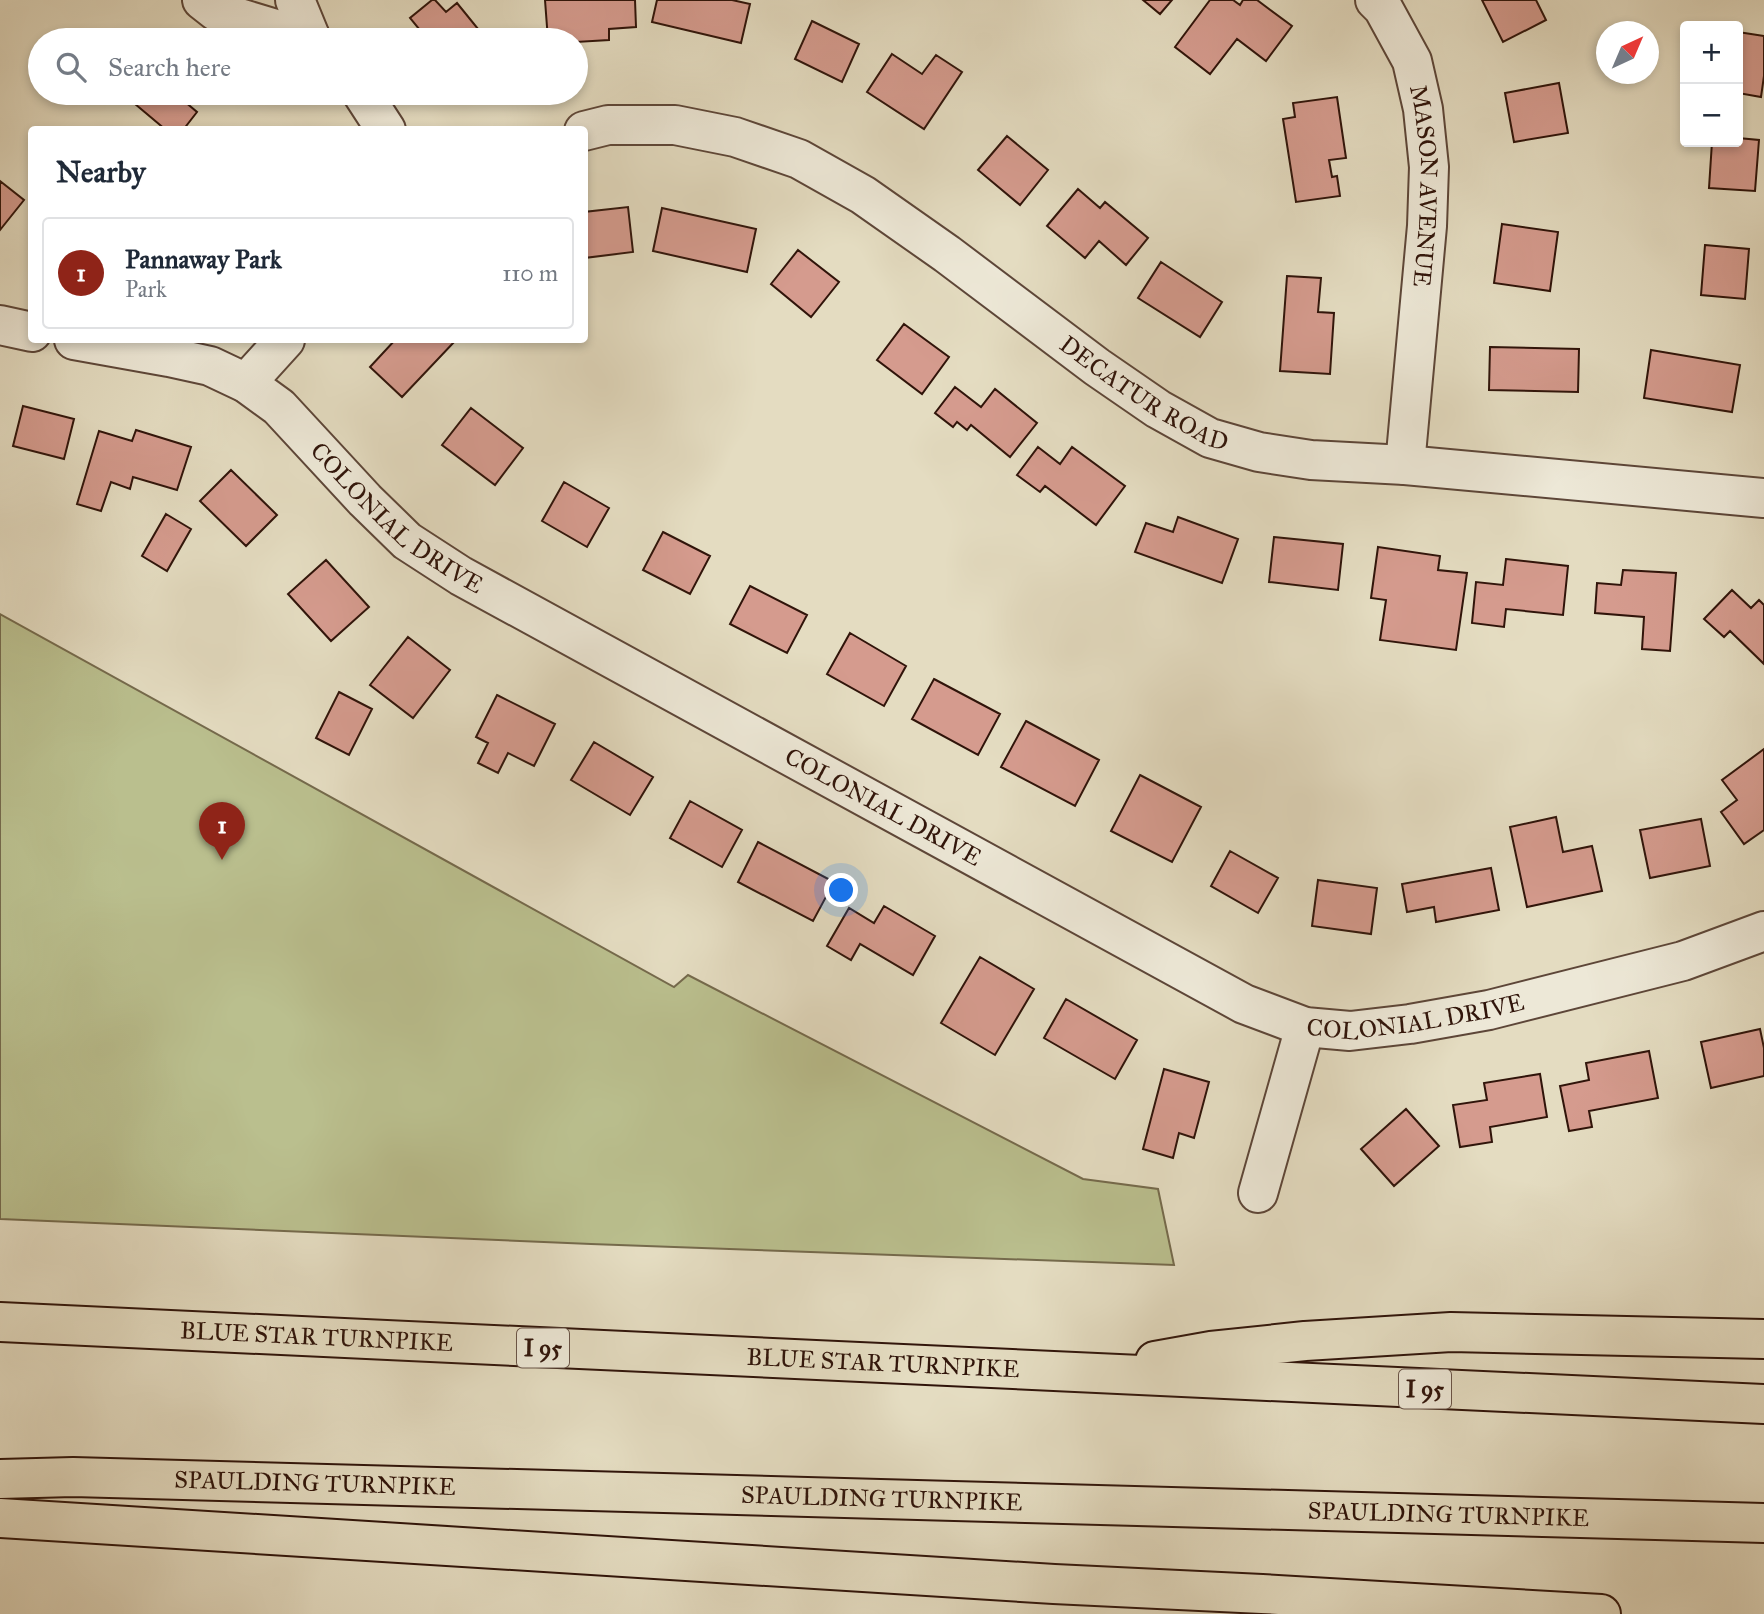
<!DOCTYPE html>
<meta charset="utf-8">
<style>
body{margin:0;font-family:"IM FELL Great Primer",serif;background:#f2f2f3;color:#1f2937}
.controls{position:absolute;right:21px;top:21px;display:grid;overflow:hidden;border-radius:7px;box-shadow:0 4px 10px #0003}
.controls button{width:63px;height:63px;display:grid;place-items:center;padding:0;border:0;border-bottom:2px solid #e0e1e3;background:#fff;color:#1f2937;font:35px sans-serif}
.compass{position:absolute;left:1596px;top:21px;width:63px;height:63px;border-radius:50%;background:#fff;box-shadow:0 4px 10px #0003;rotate:44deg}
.you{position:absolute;left:842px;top:891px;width:24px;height:24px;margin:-18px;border:5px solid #fff;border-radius:50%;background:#1a73e8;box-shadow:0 0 0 10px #1a73e833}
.badge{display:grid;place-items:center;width:46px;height:46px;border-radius:50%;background:#8f2418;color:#fff;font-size:23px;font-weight:700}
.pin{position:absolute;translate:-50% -58px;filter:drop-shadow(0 2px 4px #0008)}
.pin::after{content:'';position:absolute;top:37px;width:24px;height:21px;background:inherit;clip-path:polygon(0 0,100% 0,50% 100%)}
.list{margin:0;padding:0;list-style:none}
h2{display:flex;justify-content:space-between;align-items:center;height:91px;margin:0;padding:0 28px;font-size:30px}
h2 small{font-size:23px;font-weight:400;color:#747a83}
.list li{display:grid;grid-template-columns:46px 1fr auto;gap:21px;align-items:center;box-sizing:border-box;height:112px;margin:0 14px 14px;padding:0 14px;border:2px solid #e0e1e3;border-radius:7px}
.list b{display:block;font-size:26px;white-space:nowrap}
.list p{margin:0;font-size:23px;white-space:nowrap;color:#747a83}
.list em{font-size:23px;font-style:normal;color:#747a83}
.icon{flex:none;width:38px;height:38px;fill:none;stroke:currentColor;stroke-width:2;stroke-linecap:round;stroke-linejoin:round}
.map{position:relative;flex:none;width:1764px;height:1614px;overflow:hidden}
.search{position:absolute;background:#fff;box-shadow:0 4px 10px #0003;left:28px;top:28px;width:560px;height:77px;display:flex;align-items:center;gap:18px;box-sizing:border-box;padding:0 24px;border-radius:38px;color:#747a83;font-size:26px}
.panel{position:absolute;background:#fff;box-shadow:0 4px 10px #0003;left:28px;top:126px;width:560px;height:217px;border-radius:7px}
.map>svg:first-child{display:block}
</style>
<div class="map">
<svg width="1764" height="1614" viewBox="0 0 1764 1614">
<rect width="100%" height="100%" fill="#e4dcc1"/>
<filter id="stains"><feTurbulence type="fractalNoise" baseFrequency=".00286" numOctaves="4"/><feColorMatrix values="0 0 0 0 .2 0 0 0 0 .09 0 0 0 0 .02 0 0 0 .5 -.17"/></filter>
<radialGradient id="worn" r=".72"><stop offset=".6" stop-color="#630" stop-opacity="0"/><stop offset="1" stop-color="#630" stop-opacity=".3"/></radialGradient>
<path fill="#babf8e" stroke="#756a4c" stroke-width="2" d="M0,614l674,373 14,-12 395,204 75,10 16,76 -583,-21 -591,-25z"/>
<path fill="#d59b8e" stroke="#30140a" stroke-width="2" d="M432,0h3l11,12 11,-9 30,37h-59l-18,-22z
M545,0h90l1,27 -27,2v11l-33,2v-2h-28z
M657,0h75l18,4 -9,39 -89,-21z
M1143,0h29l-12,14z
M1210,0h23l7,5 3,-5h14l35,26 -26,35 -29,-22 -27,35 -35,-27z
M1482,0h54l10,20 -43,22z
M812,21l47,23 -17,38 -47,-23z
M1738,32l26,4v40l-3,21 -23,-4z
M892,54l30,20 14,-19 26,17 -38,57 -57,-37z
M1559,83l9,50 -54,9 -9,-49z
M122,93h59l-3,3 19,16 -14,18h-17z
M1337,97l9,61 -17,2 3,17 5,-1 3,20 -44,6 -13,-83 12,-2 -2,-14z
M1007,136l41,34 -28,35 -42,-35z
M1738,138l21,2 -4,51 -46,-3 3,-46h26z
M0,181l24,19 -24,30z
M1078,189l22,19 5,-6 43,36 -22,27 -27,-24 -14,17 -38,-32z
M628,207l5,45 -49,6v-46z
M662,208l94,21 -9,43 -94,-21z
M1502,224l56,8 -8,59 -56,-8z
M1705,245l44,4 -4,50 -44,-4z
M798,250l41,32 -28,35 -40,-33z
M1161,262l61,40 -22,35 -62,-39z
M1287,276l34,2 -3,34 16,1 -4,61 -50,-3z
M904,324l45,33 -27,37 -45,-34z
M395,340h61l-54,57 -32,-30z
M1490,347l89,2 -1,43 -89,-2z
M1651,350l89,15 -8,47 -88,-14z
M955,387l26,20 14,-18 42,34 -27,34 -39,-32 -4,5 -10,-8 -4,5 -18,-14z
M23,406l51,13 -10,40 -51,-13z
M471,408l52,40 -28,37 -53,-40z
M136,430l55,17 -14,43 -44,-13 -3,12 -19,-7 -10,29 -24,-7 22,-73 33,10z
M1038,447l22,17 12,-17 53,39 -29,39 -51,-39 -5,6 -23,-17z
M231,470l46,45 -31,31 -46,-45z
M564,482l45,26 -22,39 -45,-26z
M166,514l25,15 -24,42 -25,-15z
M1178,517l60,22 -16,44 -87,-31 11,-29 27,9z
M663,532l47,24 -20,38 -47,-24z
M1274,537l69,7 -5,46 -69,-8z
M1378,547l62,9 -2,14 29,3 -11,77 -76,-10 6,-40 -15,-2z
M1506,559l62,7 -5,49 -57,-6 -2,18 -32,-4 4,-41 27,3z
M326,560l43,47 -38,34 -43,-47z
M1623,570l53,3 -6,78 -28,-2 2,-32 -49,-4 2,-30 24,2z
M750,586l57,29 -20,38 -57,-29z
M1732,590l19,18 8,-8 5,5v59l-34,-33 -6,6 -20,-18z
M850,633l56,33 -22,40 -57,-32z
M408,637l42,33 -37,48 -43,-33z
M934,679l66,35 -22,41 -66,-36z
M339,692l33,17 -23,46 -33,-17z
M497,695l58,29 -21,42 -26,-13 -10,20 -20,-10 10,-20 -12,-6z
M1026,721l73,39 -24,46 -74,-39z
M594,742l59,35 -23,38 -59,-35z
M1764,749v81l-20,14 -23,-32 16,-12 -15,-20z
M1140,775l61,32 -29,55 -61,-31z
M690,801l52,29 -20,37 -52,-29z
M1556,817l7,35 29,-6 10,45 -75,16 -17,-80z
M1701,819l9,47 -60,12 -10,-48z
M758,842l76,40 -21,39 -75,-39z
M1230,851l48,27 -20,35 -47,-27z
M1491,868l8,42 -63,12 -2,-15 -27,5 -5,-28z
M1318,880l59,8 -6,46 -59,-8z
M884,906l51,30 -22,39 -53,-31 -9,16 -24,-14 22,-38 25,15z
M980,957l54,32 -39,66 -54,-32z
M1066,999l71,41 -22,39 -71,-41z
M1760,1029l4,19v28l-53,12 -10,-46z
M1649,1051l9,47 -69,13 3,16 -23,4 -9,-45 29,-6 -3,-17z
M1164,1069l45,13 -15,56 -15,-5 -6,25 -30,-9z
M1540,1074l7,43 -57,10 2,15 -32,5 -7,-42 34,-5 -3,-17z
M1406,1109l33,37 -45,40 -33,-37z"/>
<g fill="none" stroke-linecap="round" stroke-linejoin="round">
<g stroke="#5d4638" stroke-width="42">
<g id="street">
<path d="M202,0l14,11 96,29"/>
<path d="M295,0l16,39"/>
<path id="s1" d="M1375,0l8,8 29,53 11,48 6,58 -2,59 -22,239"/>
<path d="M362,93l24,37"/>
<path id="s2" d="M584,131l24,-6h67l60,12 64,22 64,36 84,59 150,113 61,42 52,29 49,14 52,8 94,5 359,33"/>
<path d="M0,325l32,7"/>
<path id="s3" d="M74,340l95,17 41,9 36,17 33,24 86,93 42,41 54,35 783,428 61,23 45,4 60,-7 79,-14 194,-49 81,-30"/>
<path d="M246,383l39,-43"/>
<path d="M1258,1193l47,-166"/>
</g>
</g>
<g stroke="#30140a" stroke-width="42">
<g id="highway">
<path id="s4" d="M0,1322l1764,82"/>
<path d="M1155,1361l56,-10 94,-10 146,-9 313,7"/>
<path id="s5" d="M0,1479l73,-2c563,14 1127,31 1691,46"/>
<path d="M0,1518l1054,66 208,10 339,20"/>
</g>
</g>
<use href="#street" stroke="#ede8d7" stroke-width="38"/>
<use href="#highway" stroke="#e4dcc1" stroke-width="38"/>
</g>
<g text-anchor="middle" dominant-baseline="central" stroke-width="6" stroke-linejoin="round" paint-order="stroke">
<g fill="#ede8d7" stroke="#695448" stroke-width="2">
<rect x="517" y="1328.5" width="52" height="39" rx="5"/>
<rect x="1399" y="1369.5" width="52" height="39" rx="5"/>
</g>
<g font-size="23" font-weight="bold" fill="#30140a">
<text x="543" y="1348">I 95</text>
<text x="1425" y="1389">I 95</text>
</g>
<g font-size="24" fill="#30140a" stroke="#ede8d7">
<text stroke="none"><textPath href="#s1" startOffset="198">MASON AVENUE</textPath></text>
<text stroke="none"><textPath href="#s2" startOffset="639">DECATUR ROAD</textPath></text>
<text stroke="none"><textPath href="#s3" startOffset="382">COLONIAL DRIVE</textPath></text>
<text stroke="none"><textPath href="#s3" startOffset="950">COLONIAL DRIVE</textPath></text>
<text stroke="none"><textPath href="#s3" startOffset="1538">COLONIAL DRIVE</textPath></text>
<text stroke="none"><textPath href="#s4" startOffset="317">BLUE STAR TURNPIKE</textPath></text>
<text stroke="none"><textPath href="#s4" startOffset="884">BLUE STAR TURNPIKE</textPath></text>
<text stroke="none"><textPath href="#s5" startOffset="315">SPAULDING TURNPIKE</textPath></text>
<text stroke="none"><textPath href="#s5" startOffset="882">SPAULDING TURNPIKE</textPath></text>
<text stroke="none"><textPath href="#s5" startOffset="1449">SPAULDING TURNPIKE</textPath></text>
</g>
</g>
<rect width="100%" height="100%" filter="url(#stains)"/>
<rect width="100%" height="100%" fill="url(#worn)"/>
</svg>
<div class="controls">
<button>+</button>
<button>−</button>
</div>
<svg class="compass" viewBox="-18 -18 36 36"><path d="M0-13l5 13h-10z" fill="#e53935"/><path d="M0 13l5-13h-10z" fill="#747a83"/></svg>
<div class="you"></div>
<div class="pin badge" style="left:222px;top:860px">1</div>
<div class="search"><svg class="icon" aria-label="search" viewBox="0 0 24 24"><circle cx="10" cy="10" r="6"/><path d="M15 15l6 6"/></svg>Search here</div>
<section class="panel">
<h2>Nearby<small></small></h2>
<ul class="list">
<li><span class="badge">1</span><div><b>Pannaway Park</b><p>Park</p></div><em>110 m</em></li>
</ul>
</section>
</div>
